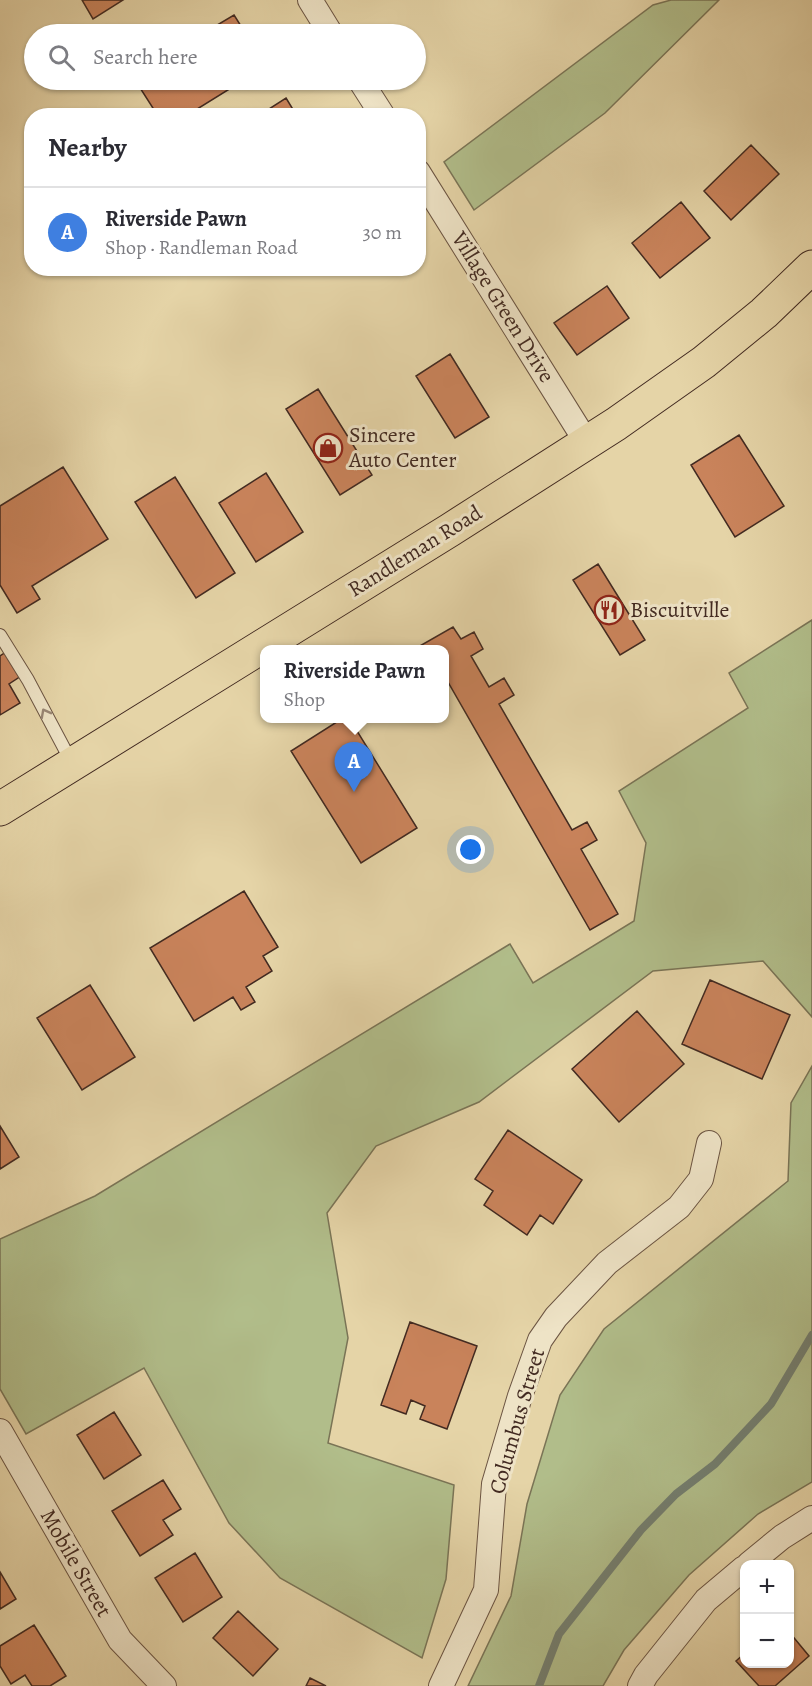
<!DOCTYPE html>
<meta charset="utf-8">
<style>
body{margin:0;font-family:Alegreya,serif;background:#f2f2f3;color:#2b2b33}
.controls{position:absolute;right:18px;bottom:18px;display:grid;overflow:hidden;border-radius:12px;box-shadow:0 2px 4px #0004}
.controls button{width:54px;height:54px;display:grid;place-items:center;padding:0;border:0;border-bottom:2px solid #e1e1e2;background:#fff;color:#2b2b33;font:30px sans-serif}
.you{position:absolute;left:471px;top:850px;width:21px;height:21px;margin:-15px;border:4px solid #fff;border-radius:50%;background:#1a73e8;box-shadow:0 0 0 9px #1a73e833}
.badge{display:grid;place-items:center;width:39px;height:39px;border-radius:50%;background:#8f2418;color:#fff;font-size:20px;font-weight:700}
.pin{position:absolute;translate:-50% -50px;filter:drop-shadow(0 2px 3px #0008)}
.pin::after{content:'';position:absolute;top:32px;width:21px;height:18px;background:inherit;clip-path:polygon(0 0,100% 0,50% 100%)}
.popup{position:absolute;left:260px;top:645px;width:189px;height:78px;box-sizing:border-box;display:grid;place-content:center;border-radius:12px;background:#fff;filter:drop-shadow(0 2px 4px #0005);font-size:20px;white-space:nowrap;color:#7c7c81}
.popup b{font-size:22px;color:#2b2b33}
.popup::after{content:'';position:absolute;left:50%;top:100%;margin-left:-12px;border:12px solid transparent;border-top-color:#fff}
.list{margin:0;padding:0;list-style:none}
h2{display:flex;justify-content:space-between;align-items:center;height:78px;margin:0;padding:0 24px;font-size:26px}
h2 small{font-size:20px;font-weight:400;color:#7c7c81}
.list li{display:grid;grid-template-columns:39px 1fr auto;gap:18px;align-items:center;box-sizing:border-box;height:90px;padding:0 24px;border-top:2px solid #e1e1e2}
.list b{display:block;font-size:22px;white-space:nowrap}
.list p{margin:0;font-size:20px;white-space:nowrap;color:#7c7c81}
.list em{font-size:20px;font-style:normal;color:#7c7c81}
.icon{flex:none;width:33px;height:33px;fill:none;stroke:currentColor;stroke-width:2;stroke-linecap:round;stroke-linejoin:round}
.map{position:relative;flex:none;width:812px;height:1686px;overflow:hidden}
.search{position:absolute;background:#fff;box-shadow:0 2px 4px #0004;left:24px;top:24px;width:402px;height:66px;display:flex;align-items:center;gap:15px;box-sizing:border-box;padding:0 21px;border-radius:33px;color:#7c7c81;font-size:22px}
.panel{position:absolute;background:#fff;box-shadow:0 2px 4px #0004;left:24px;top:108px;width:402px;height:168px;border-radius:24px}
.map>svg:first-child{display:block}
</style>
<div class="map">
<svg width="812" height="1686" viewBox="0 0 812 1686">
<rect width="100%" height="100%" fill="#e5d4a7"/>
<filter id="stains"><feTurbulence type="fractalNoise" baseFrequency=".00333" numOctaves="4"/><feColorMatrix values="0 0 0 0 .2 0 0 0 0 .09 0 0 0 0 .02 0 0 0 .5 -.17"/></filter>
<radialGradient id="worn" r=".72"><stop offset=".6" stop-color="#630" stop-opacity="0"/><stop offset="1" stop-color="#630" stop-opacity=".3"/></radialGradient>
<path fill="#b1bd8a" stroke="#7a7456" stroke-width="1.5" d="M671,0h48l-114,113 -131,97 -30,-48 209,-157z
M812,620v397l-49,-56 -110,10 -174,131 -103,44 -49,67 21,125 -20,105 126,42 -8,94 -24,79 -142,-80 -51,-55 -85,-155 -118,66 -26,-45v-150l95,-43 415,-252 23,39 101,-62 12,-78 -27,-52 129,-83 -19,-35z
M812,1066v416l-54,32 -69,61 -65,75 -21,36h-135l43,-90 16,-92 33,-109 44,-66 184,-148 3,-78z"/>
<g fill="none" stroke-linecap="round" stroke-linejoin="round">
<path stroke="#747f70" stroke-width="8" d="M539,1686l20,-52 82,-104 35,-36 39,-30 56,-60 41,-69"/>
</g>
<path fill="#c9835b" stroke="#422a21" stroke-width="1.5" d="M82,0h41l-30,19z
M234,15l12,19h-44z
M135,80h109l-58,36h-28z
M286,98l11,18h-39z
M751,145l28,29 -48,46 -27,-29z
M681,202l29,36 -50,40 -28,-35z
M607,286l22,32 -52,37 -23,-32z
M450,354l39,63 -34,21 -39,-62z
M318,389l54,86 -32,20 -54,-86z
M739,435l45,71 -49,31 -44,-72z
M63,467l45,72 -76,47 8,13 -23,14 -17,-28v-79z
M266,473l37,59 -47,30 -37,-59z
M175,477l60,96 -39,25 -61,-96z
M598,564l47,76 -25,15 -47,-75z
M453,627l8,12 13,-7 9,17 -12,7 18,31 15,-9 10,17 -15,9 73,126 15,-8 10,18 -16,9 37,65 -28,16 -146,-255v-25h-24l-2,-3z
M6,652l15,24 -12,8 11,19 -20,12v-59z
M343,718h6l68,110 -56,35 -70,-112z
M244,891l34,56 -15,9 9,15 -26,16 9,15 -14,8 -8,-13 -39,24 -44,-73z
M710,980l80,35 -28,64 -80,-35z
M90,985l45,72 -53,33 -45,-72z
M637,1011l47,53 -65,58 -47,-53z
M0,1126l19,31 -19,12z
M508,1130l74,50 -29,44 -13,-9 -13,20 -43,-30 9,-14 -18,-12z
M410,1322l67,24 -30,83 -27,-10 5,-13 -14,-6 -5,14 -25,-9z
M114,1412l27,43 -37,24 -27,-44z
M163,1480l18,29 -18,11 10,15 -33,21 -28,-45z
M195,1553l27,44 -39,25 -28,-44z
M0,1572l16,27 -16,10z
M238,1611l40,38 -25,27 -40,-38z
M34,1625l32,51 -16,10h-18l-7,-11 -14,9 -11,-18v-20z
M790,1633l19,23 -34,30h-16l-23,-25 8,-7v10h46z
M310,1678l16,8h-20z"/>
<g fill="none" stroke-linecap="round" stroke-linejoin="round">
<g stroke="#6b5442" stroke-width="14">
<path id="service" d="M0,635l28,45 44,83"/>
</g>
<g stroke="#6b5442" stroke-width="26">
<path id="minor" d="M310,0l21,34
M360,80l23,36
M418,172l169,271
M0,1431l120,209 44,46
M749,1564l33,-27 30,-19
M441,1686l45,-96 8,-106 26,-88 20,-56 16,-23 51,-54 72,-56 22,-28 8,-36
M640,1686l6,-11 60,-75 38,-32"/>
</g>
<g stroke="#422a21" stroke-width="35">
<path id="primary" d="M0,809l450,-279 166,-106 88,-62 60,-49 48,-46"/>
</g>
<use href="#service" stroke="#eee3c6" stroke-width="12"/>
<use href="#minor" stroke="#eee3c6" stroke-width="24"/>
<use href="#primary" stroke="#e5d4a7" stroke-width="33"/>
</g>
<defs><path id="oneway-chevron" d="M-2-3.5L2.5 0L-2 3.5" fill="none" stroke-width="1.6" stroke-linecap="round" stroke-linejoin="round" transform="scale(1.5)"/></defs>
<use stroke="#988674" href="#oneway-chevron" transform="translate(45 713) rotate(-118)"/>
<defs>
<g id="shop-ring" transform="scale(1.5)"><circle r="9.5" fill="#eee3c6" stroke="#8f2418" stroke-width="1.5"/><path d="M-5-2.5h2.3a2.7 3.5 0 0 1 5.4 0H5L5.5 6h-11ZM-1.5-2.5h3a1.5 2.3 0 0 0-3 0Z" fill="#8f2418"/></g>
<g id="restaurant-ring" transform="scale(1.5)"><circle r="9.5" fill="#eee3c6" stroke="#8f2418" stroke-width="1.5"/><path d="M-5-6h1v4h1v-4h1v4h1v-4h1v5L-1.5 .5V6h-2V.5L-5-1ZM5-6V6H3V1.5H1.5Q1.5-4 5-6Z" fill="#8f2418"/></g>
</defs>
<g fill-rule="evenodd">
<use href="#shop-ring" x="328" y="448"/>
<use href="#restaurant-ring" x="609" y="610"/>
</g>
<g text-anchor="middle" dominant-baseline="central" stroke-width="6" stroke-linejoin="round" paint-order="stroke">
<g font-size="22" fill="#422a21" stroke="#eee3c6">
<text transform="translate(503 307) rotate(58)">Village Green Drive</text>
<text transform="translate(415 551) rotate(-32)">Randleman Road</text>
<text transform="translate(517 1421) rotate(-74)">Columbus Street</text>
<text transform="translate(76 1563) rotate(60)">Mobile Street</text>
</g>
<g font-size="22" fill="#422a21" stroke="#eee3c6" text-anchor="start">
<text x="349" y="435">Sincere<tspan x="349" dy="25">Auto Center</tspan></text>
<text x="630" y="610">Biscuitville</text>
</g>
</g>
<rect width="100%" height="100%" filter="url(#stains)"/>
<rect width="100%" height="100%" fill="url(#worn)"/>
</svg>
<div class="controls">
<button>+</button>
<button>−</button>
</div>
<div class="you"></div>
<div class="pin badge" style="left:354px;top:792px;background:#3f7fe0">A</div>
<div class="popup"><b>Riverside Pawn</b>Shop</div>
<div class="search"><svg class="icon" aria-label="search" viewBox="0 0 24 24"><circle cx="10" cy="10" r="6"/><path d="M15 15l6 6"/></svg>Search here</div>
<section class="panel">
<h2>Nearby<small></small></h2>
<ul class="list">
<li><span class="badge" style="background:#3f7fe0">A</span><div><b>Riverside Pawn</b><p>Shop · Randleman Road</p></div><em>30 m</em></li>
</ul>
</section>
</div>
